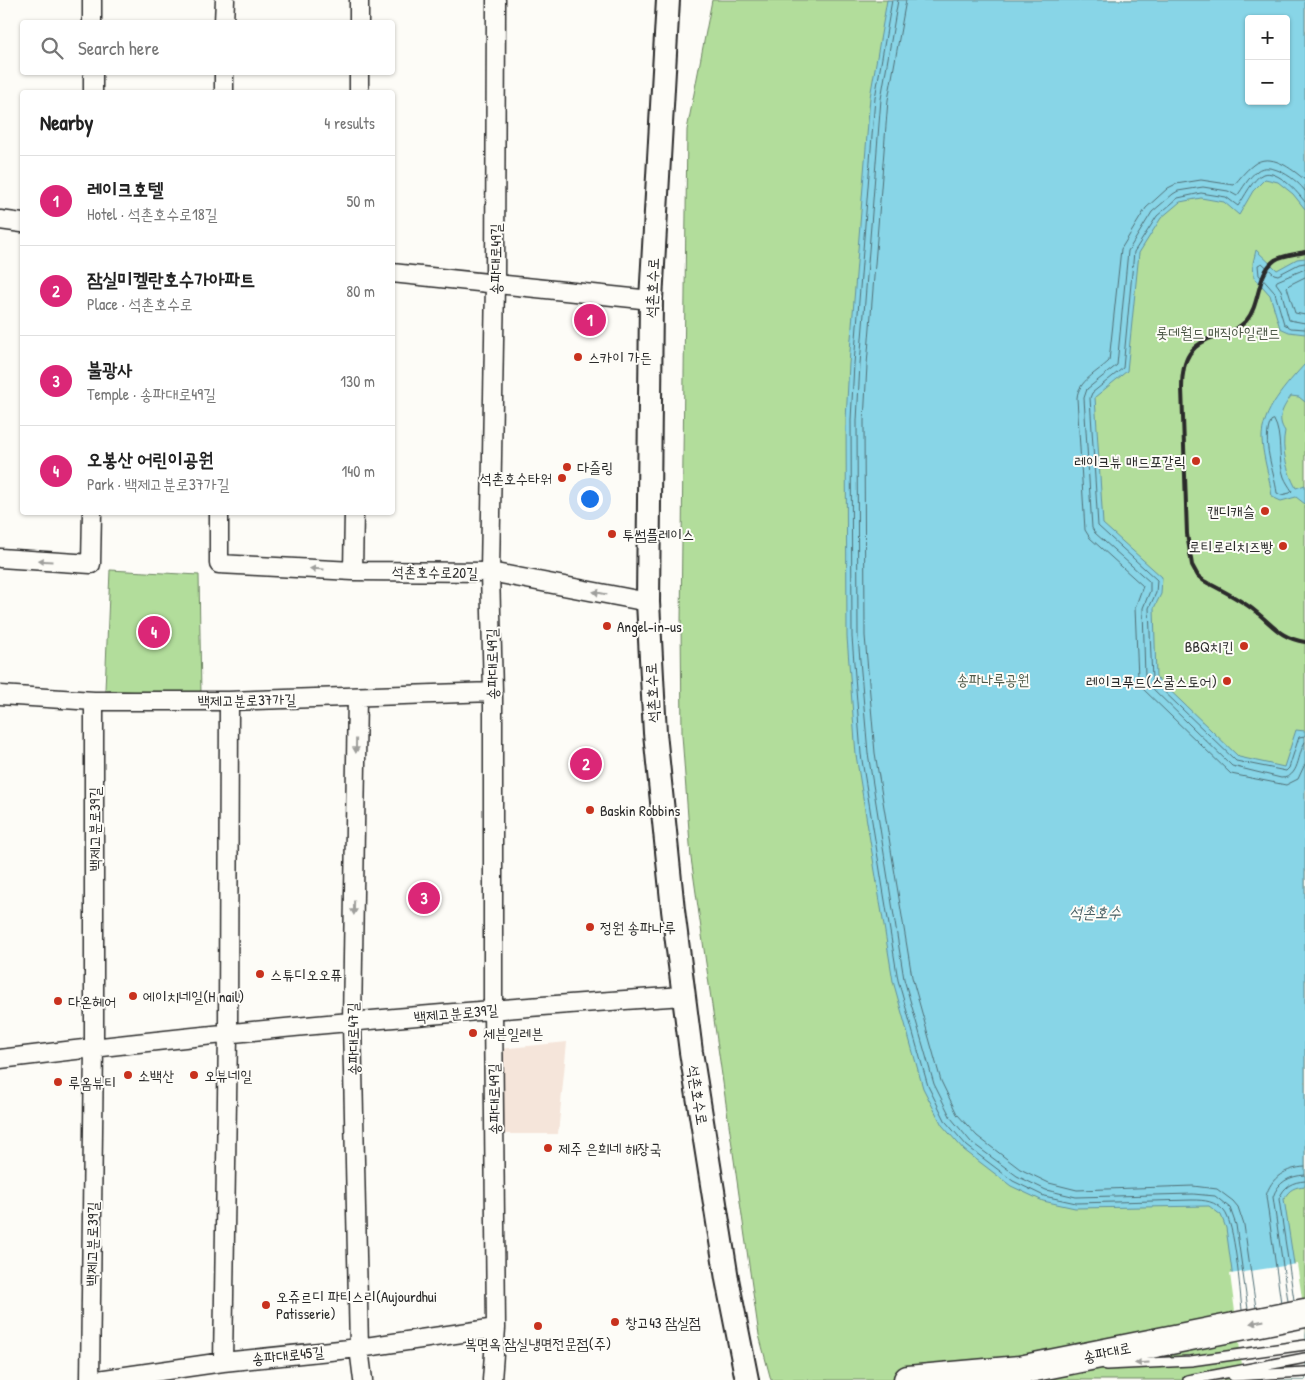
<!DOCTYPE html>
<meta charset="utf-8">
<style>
body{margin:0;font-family:"Patrick Hand","Poor Story",sans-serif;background:#f2f2f2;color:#222}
.controls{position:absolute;right:15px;top:15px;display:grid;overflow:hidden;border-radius:5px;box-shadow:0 1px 4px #0004}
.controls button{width:45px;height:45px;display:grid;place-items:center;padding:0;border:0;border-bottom:1px solid #e0e0e0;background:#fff;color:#222;font:25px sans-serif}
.you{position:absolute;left:589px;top:498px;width:18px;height:18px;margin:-12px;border:4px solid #fff;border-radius:50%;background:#1a73e8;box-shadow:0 0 0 8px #1a73e833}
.badge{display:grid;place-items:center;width:32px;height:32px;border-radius:50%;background:#db2777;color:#fff;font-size:16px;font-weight:700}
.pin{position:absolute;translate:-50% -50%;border:2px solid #fff;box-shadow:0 1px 5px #0006}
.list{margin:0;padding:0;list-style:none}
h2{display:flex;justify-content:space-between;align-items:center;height:65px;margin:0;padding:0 20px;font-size:21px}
h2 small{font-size:16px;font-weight:400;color:#767676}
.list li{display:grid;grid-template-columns:32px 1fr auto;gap:15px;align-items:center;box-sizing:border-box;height:90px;padding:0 20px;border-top:1px solid #e0e0e0}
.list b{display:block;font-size:19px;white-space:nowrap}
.list p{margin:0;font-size:16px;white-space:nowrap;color:#767676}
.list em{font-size:16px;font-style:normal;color:#767676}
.icon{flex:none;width:28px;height:28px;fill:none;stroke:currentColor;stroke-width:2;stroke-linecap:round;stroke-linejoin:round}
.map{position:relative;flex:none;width:1305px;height:1380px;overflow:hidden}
.search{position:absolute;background:#fff;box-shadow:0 1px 4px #0004;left:20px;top:20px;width:375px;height:55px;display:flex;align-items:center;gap:12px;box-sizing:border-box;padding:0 18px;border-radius:5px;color:#767676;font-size:19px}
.panel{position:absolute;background:#fff;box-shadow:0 1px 4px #0004;left:20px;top:90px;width:375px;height:425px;border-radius:5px}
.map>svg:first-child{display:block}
</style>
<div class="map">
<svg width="1305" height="1380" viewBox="0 0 1305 1380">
<rect width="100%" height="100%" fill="#fdfcf7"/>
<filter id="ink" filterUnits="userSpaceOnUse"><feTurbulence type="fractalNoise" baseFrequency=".02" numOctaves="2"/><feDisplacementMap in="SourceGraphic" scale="10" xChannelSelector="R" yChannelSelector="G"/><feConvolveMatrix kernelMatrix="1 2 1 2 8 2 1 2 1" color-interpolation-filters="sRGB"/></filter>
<g filter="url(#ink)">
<path fill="#f5e5da" d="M567,1042l-9,92h-57l-1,-85z"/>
<path fill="#b2dd9b" stroke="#6e8463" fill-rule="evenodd" d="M712,0h593v1380h-534l-12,-45 -68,-477 -9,-123 -1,-113 6,-492zM1249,19h37v82h-37z
M110,570l89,5 2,120 -96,-5z"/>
<path fill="#88d5e7" stroke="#63919c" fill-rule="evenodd" d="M887,0h418v209l-12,-15 -15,-12 -13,-3 -12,12 -14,24 -15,-13 -23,-4 -21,4 -19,16 -22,35 -12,118 -32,26 8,127 59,53 -1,17 -7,14 2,69 83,80 45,10 12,-37 9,1v455c-10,1 -16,3 -21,13l21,136v45h-58l-21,-152 -5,-13 -12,-9 -134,2 -32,-7 -32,-15 -47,-36 -22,-25 -19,-37 -30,-107 -37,-226 -9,-118 -1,-217 3,-56 21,-267zM1249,19h37v82h-37z
M1256,250l21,20 20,-11 8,-1v76l-16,-2 -9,-4 -10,-33 -16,-18 -1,-14z
M1305,364v38l-6,-5 -8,-1c-8,12 -15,22 -6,35 -4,18 2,41 11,57l9,-3v19l-9,-7 -15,4 -9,-4c-2,-19 -9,-39 -10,-57 -1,-29 25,-56 43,-76z"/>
<path fill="#fdfcf7" d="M1297,1264l8,55v61h-61l-14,-106z"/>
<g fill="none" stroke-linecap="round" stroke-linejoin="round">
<path stroke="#506f76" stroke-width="1" d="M892,0l-17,98 -21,266 -3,56 1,217 9,117 37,226 30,106 18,36 21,24 46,35 31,15 32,7 116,-3c13,0 23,1 32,11 11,12 16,80 18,99
M898,0l-17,99 -21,265 -3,57 1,216 10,116 36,226 30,105 17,34 20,24 46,34 29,14 30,7 117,-3 22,2 15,12 6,17 12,84
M906,0l-18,100 -21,265 -3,56 1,215 10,117 37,224 29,104 16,33 20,22 43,33 29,14 28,7 116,-4 24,3 16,12 5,6 6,18 12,83
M1305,180c-13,-11 -35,-29 -52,-15 -7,5 -13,13 -19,20l-33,-5 -25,4 -8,4 -22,20 -25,41 -12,112c-11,11 -31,20 -32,37l8,132 5,8 53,48 -8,22 3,70 3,9 90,87 55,11 12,-6 7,-15
M1305,191c-7,-11 -35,-31 -48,-20 -9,7 -14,17 -20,25l-9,-5 -25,-4 -25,4 -5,3 -21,18 -24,39 -11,114 -30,24 -3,9 8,130 3,5 55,49v9l-7,17 2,69 2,6 85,83 49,12c19,0 16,-24 24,-36
M1305,202c-7,-9 -27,-33 -42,-28 -10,4 -19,24 -25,32l-12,-9 -25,-4 -23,5 -21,18 -23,36 -11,116 -31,25 -2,5 8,128 59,54 -1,13 -7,15 3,72 84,81 50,10 3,-3 10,-31 6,-1
M1305,263l-6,1 -21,11 -4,-1 -12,-11 -4,2 1,10 16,18 9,31 7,4 14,1
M1305,269l-28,12 -1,2 5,7 8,30 16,3
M1305,277l-16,8 -2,2 8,26 10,2
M1274,420c9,16 3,38 10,57 2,5 5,9 8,14l-2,2 -9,2 -4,-2c-3,-23 -16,-51 -6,-72z
M1294,1300l-15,-101c5,-13 13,-17 26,-18
M1288,1301l-15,-104c5,-15 16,-21 32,-22
M1281,1303l-15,-107c5,-19 20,-28 39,-29"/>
<g stroke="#2b2b2b" stroke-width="12">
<path id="service" d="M1106,1365l85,-4 114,-16
M1233,1376l72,-4
M1188,1380l117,-22"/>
</g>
<g stroke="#2b2b2b" stroke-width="21">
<path id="minor" d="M92,0v22
M224,22l1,-22
M359,22v-22
M93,72v20
M224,92v-20
M359,92v-20
M0,220l22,3
M392,273l259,27
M219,512v52l134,7 137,1 158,30
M0,558l91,6 1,-52
M353,571l1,-59
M0,695l94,6h135l264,-9
M357,697l-5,326 7,325 4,32
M0,1059c227,-28 456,-48 684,-63
M223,1362l5,-328 1,-333
M90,1380l4,-333v-346
M98,1380l125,-18 136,-14 137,-20
M492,1380l4,-52 -3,-319v-317l-3,-120 5,-289 1,-283"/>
</g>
<g stroke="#2b2b2b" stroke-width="26">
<path id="tertiary" d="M668,0l-17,300 -3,302 7,131 18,177 18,142 36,227 20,101"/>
</g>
<g stroke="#2b2b2b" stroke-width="31">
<path id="primary" d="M908,1380l112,-10 285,-57"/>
</g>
<use href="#service" stroke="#fdfcf7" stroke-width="9"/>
<use href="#minor" stroke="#fdfcf7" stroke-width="18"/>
<use href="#tertiary" stroke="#fdfcf7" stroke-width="22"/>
<use href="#primary" stroke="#fdfcf7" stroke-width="28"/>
<path stroke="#2b2b2b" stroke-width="4" d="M1305,252c-8,2 -23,3 -30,8 -19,14 -14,44 -29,61 -8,8 -16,11 -27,14 -29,9 -37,23 -37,53l5,146 5,31 6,11 6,5c17,9 36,18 51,30 19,15 25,27 50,31"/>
</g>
<defs><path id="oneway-solid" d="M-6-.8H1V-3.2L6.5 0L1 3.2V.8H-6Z" transform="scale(1.25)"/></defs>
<g fill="#9e9e9b">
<use href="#oneway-solid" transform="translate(45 561) rotate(-177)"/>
<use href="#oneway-solid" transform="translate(317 569) rotate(-177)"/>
<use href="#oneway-solid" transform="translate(600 593) rotate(-169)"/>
<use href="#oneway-solid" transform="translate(356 746) rotate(91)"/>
<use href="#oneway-solid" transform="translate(354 908) rotate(91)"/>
<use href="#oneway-solid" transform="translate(1257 1322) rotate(169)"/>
<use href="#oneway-solid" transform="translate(1142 1363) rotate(177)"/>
</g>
</g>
<g fill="#c8321e" stroke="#fdfcf7" stroke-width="2">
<circle cx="578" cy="357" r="5"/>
<circle cx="1196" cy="461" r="5"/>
<circle cx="567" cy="467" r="5"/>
<circle cx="562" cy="478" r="5"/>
<circle cx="1265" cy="511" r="5"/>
<circle cx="612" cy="534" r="5"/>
<circle cx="1283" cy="546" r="5"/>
<circle cx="607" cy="626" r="5"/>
<circle cx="1244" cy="646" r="5"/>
<circle cx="1227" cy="681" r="5"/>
<circle cx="590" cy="810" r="5"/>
<circle cx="590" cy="927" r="5"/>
<circle cx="260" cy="974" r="5"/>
<circle cx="133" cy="996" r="5"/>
<circle cx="58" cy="1001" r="5"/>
<circle cx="473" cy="1033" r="5"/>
<circle cx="128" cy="1075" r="5"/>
<circle cx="194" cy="1075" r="5"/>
<circle cx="58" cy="1082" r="5"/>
<circle cx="548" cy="1148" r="5"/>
<circle cx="266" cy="1305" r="5"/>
<circle cx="615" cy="1322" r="5"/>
<circle cx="538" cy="1326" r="5"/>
</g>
<g text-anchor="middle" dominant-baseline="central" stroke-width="4" stroke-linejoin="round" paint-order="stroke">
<g font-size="15" fill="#2b2b2b" stroke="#fdfcf7">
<text transform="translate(495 259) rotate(-90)">송파대로49길</text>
<text transform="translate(652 288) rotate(-88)">석촌호수로</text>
<text transform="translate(435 572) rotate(1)">석촌호수로20길</text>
<text transform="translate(492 664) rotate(-91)">송파대로49길</text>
<text transform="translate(652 693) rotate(-93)">석촌호수로</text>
<text transform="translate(247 700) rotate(-1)">백제고분로37가길</text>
<text transform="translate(94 829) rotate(-90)">백제고분로39길</text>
<text transform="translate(456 1013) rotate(-5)">백제고분로39길</text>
<text transform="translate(353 1039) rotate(-91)">송파대로47길</text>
<text transform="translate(698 1095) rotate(81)">석촌호수로</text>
<text transform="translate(494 1099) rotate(-91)">송파대로49길</text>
<text transform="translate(92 1244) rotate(-89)">백제고분로39길</text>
<text transform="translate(1107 1352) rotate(-12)">송파대로</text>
<text transform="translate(288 1355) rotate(-6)">송파대로45길</text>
</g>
<g font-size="15" fill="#4d5847" stroke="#fdfcf7">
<text x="1218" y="332">롯데월드 매직아일랜드</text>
<text x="993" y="679">송파나루공원</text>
</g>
<g font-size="15" fill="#2b2b2b" stroke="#fdfcf7" text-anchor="start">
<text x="588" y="357">스카이 가든</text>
<text x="1186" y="461" text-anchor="end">레이크뷰 매드포갈릭</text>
<text x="577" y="467">다즐링</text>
<text x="552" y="478" text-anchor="end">석촌호수타워</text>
<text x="1255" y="511" text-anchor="end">캔디캐슬</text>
<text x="622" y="534">투썸플레이스</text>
<text x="1273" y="546" text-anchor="end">로티로리치즈빵</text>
<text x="617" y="626">Angel-in-us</text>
<text x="1234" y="646" text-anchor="end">BBQ치킨</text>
<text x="1217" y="681" text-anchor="end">레이크푸드(스쿨스토어)</text>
<text x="600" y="810">Baskin Robbins</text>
<text x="600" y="927">정원 송파나루</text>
<text x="270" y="974">스튜디오오퓨</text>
<text x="143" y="996">에이치네일(H nail)</text>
<text x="68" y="1001">다온헤어</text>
<text x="483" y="1033">세븐일레븐</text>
<text x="138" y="1075">소백산</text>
<text x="204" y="1075">오뷰네일</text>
<text x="68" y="1082">루옴뷰티</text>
<text x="558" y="1148">제주 은희네 해장국</text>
<text x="276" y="1296">오쥬르디 파티스리(Aujourdhui<tspan x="276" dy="17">Patisserie)</tspan></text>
<text x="625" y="1322">창고43 잠실점</text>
<text x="538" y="1343" text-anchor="middle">복면옥 잠실냉면전문점(주)</text>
</g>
<g font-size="16" font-style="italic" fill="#475e63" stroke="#fdfcf7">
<text x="1095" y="912">석촌호수</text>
</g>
</g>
</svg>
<div class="controls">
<button>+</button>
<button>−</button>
</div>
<div class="you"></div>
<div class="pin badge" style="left:590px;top:320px">1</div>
<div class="pin badge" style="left:586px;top:764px">2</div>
<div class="pin badge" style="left:424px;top:898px">3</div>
<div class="pin badge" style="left:154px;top:632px">4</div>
<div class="search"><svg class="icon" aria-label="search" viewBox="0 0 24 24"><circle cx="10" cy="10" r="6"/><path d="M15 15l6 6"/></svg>Search here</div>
<section class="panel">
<h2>Nearby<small>4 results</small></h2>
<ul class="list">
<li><span class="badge">1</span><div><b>레이크호텔</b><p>Hotel · 석촌호수로18길</p></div><em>50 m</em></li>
<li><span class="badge">2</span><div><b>잠실미켈란호수가아파트</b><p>Place · 석촌호수로</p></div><em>80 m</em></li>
<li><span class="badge">3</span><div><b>불광사</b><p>Temple · 송파대로49길</p></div><em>130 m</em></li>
<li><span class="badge">4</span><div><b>오봉산 어린이공원</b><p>Park · 백제고분로37가길</p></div><em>140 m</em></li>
</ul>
</section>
</div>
